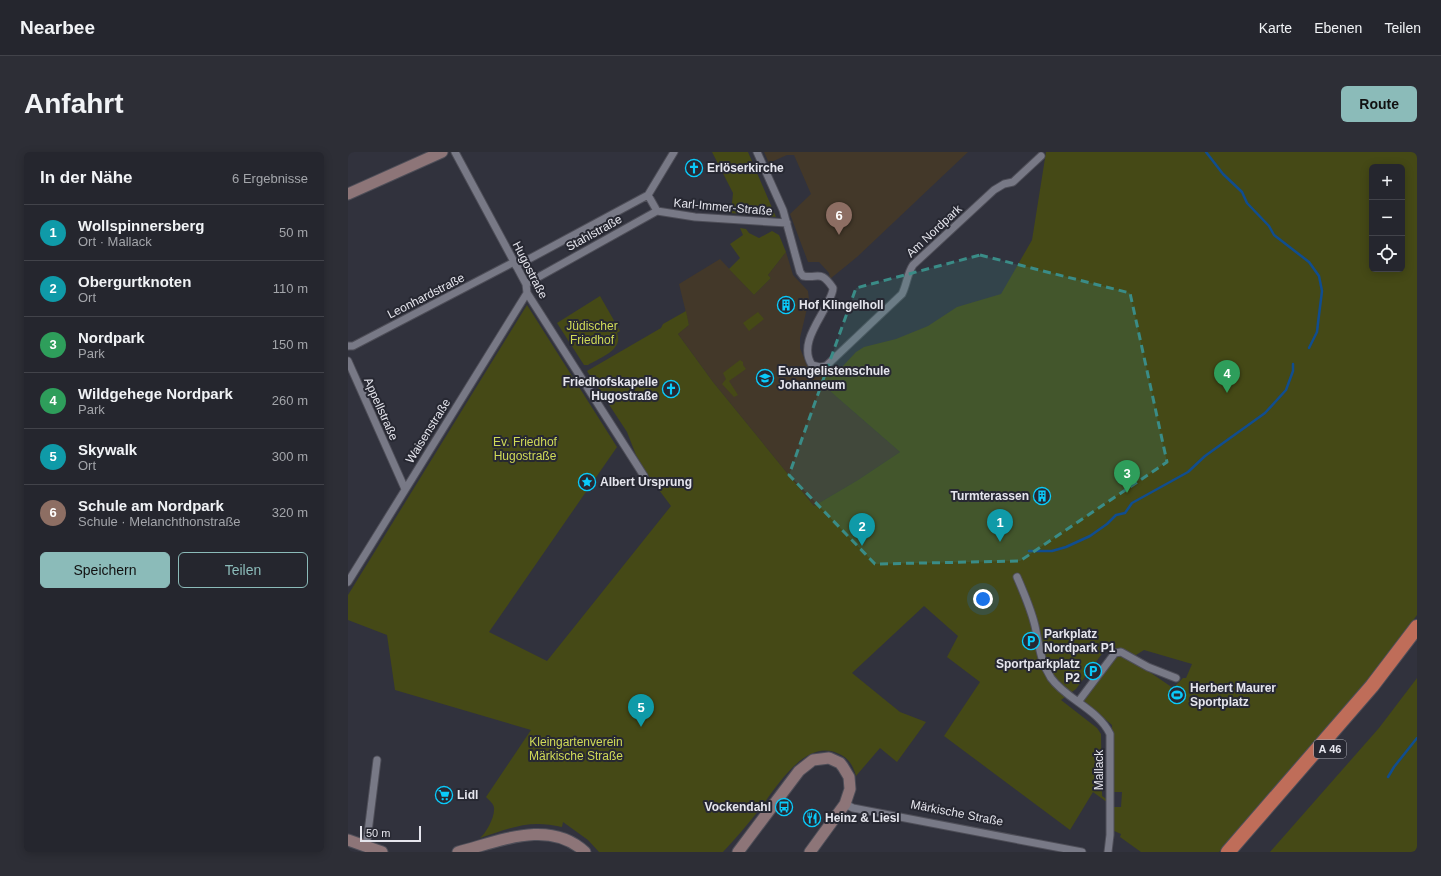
<!DOCTYPE html>
<html lang="de">
<meta charset="utf-8">
<style>
body{margin:0;font-family:Helvetica,sans-serif;background:#2d2e36;color:#f1f3f6}
.controls{position:absolute;right:12px;top:12px;display:grid;overflow:hidden;border-radius:6px;box-shadow:0 2px 10px #0003}
.controls button{width:36px;height:36px;display:grid;place-items:center;padding:0;border:0;border-bottom:1px solid #42434a;background:#25262e;color:#f1f3f6;font:20px sans-serif}
.scale{position:absolute;left:12px;bottom:10px;width:61px;box-sizing:border-box;padding-left:4px;border:2px solid #e5e5ed;border-top:0;font-size:11px;line-height:14px;white-space:nowrap;color:#e5e5ed;-webkit-text-stroke:3px #272832;paint-order:stroke}
.you{position:absolute;left:635px;top:447px;width:14px;height:14px;margin:-10px;border:3px solid #fff;border-radius:50%;background:#1a73e8;box-shadow:0 0 0 6px #1a73e833}
.badge{display:grid;place-items:center;width:26px;height:26px;border-radius:50%;background:#8bbbb9;color:#fff;font-size:13px;font-weight:700}
.pin{position:absolute;translate:-50% -33px;filter:drop-shadow(0 1px 2px #0008)}
.pin::after{content:'';position:absolute;top:21px;width:14px;height:12px;background:inherit;clip-path:polygon(0 0,100% 0,50% 100%)}
.list{margin:0;padding:0;list-style:none}
h2{display:flex;justify-content:space-between;align-items:center;height:52px;margin:0;padding:0 16px;font-size:17px}
h2 small{font-size:13px;font-weight:400;color:#a3a5aa}
.list li{display:grid;grid-template-columns:26px 1fr auto;gap:12px;align-items:center;box-sizing:border-box;height:56px;padding:0 16px;border-top:1px solid #42434a}
.list b{display:block;font-size:15px;white-space:nowrap}
.list p{margin:0;font-size:13px;white-space:nowrap;color:#a3a5aa}
.list em{font-size:13px;font-style:normal;color:#a3a5aa}
.actions{display:flex;gap:8px;padding:12px 16px}
.actions a{flex:1;padding:9px 0;border:1px solid #8bbbb9;border-radius:6px;text-align:center;font-size:14px;color:#8bbbb9}
.actions .main{background:#8bbbb9;color:#111}
.icon{flex:none;width:22px;height:22px;fill:none;stroke:currentColor;stroke-width:2;stroke-linecap:round;stroke-linejoin:round}
.map{position:relative;flex:none;width:1069px;height:700px;overflow:hidden;border-radius:6px}
header{display:flex;align-items:center;gap:24px;box-sizing:border-box;height:56px;padding:0 20px;background:#25262e;border-bottom:1px solid #42434a}
header strong{font-size:19px}
nav{display:flex;gap:22px;margin-inline-start:auto;font-size:14px}
.intro{display:flex;align-items:center;justify-content:space-between;box-sizing:border-box;height:96px;padding:0 24px}
h1{margin:0;font-size:28px}
.button{padding:10px 18px;border-radius:6px;background:#8bbbb9;color:#111;font-size:14px;font-weight:700}
main{display:flex;gap:24px;padding:0 24px}
aside{flex:1;background:#25262e;border-radius:6px;box-shadow:0 2px 10px #0003}
.map>svg:first-child{display:block}
</style>
<header>
<strong>Nearbee</strong>
<nav><a>Karte</a><a>Ebenen</a><a>Teilen</a></nav>
</header>
<div class="intro"><h1>Anfahrt</h1><a class="button">Route</a></div>
<main>
<aside>
<h2>In der Nähe<small>6 Ergebnisse</small></h2>
<ul class="list">
<li><span class="badge" style="background:#0f9aa8">1</span><div><b>Wollspinnersberg</b><p>Ort · Mallack</p></div><em>50 m</em></li>
<li><span class="badge" style="background:#0f9aa8">2</span><div><b>Obergurtknoten</b><p>Ort</p></div><em>110 m</em></li>
<li><span class="badge" style="background:#2e9e5b">3</span><div><b>Nordpark</b><p>Park</p></div><em>150 m</em></li>
<li><span class="badge" style="background:#2e9e5b">4</span><div><b>Wildgehege Nordpark</b><p>Park</p></div><em>260 m</em></li>
<li><span class="badge" style="background:#0f9aa8">5</span><div><b>Skywalk</b><p>Ort</p></div><em>300 m</em></li>
<li><span class="badge" style="background:#8d6e63">6</span><div><b>Schule am Nordpark</b><p>Schule · Melanchthonstraße</p></div><em>320 m</em></li>
</ul>
<div class="actions"><a class="main">Speichern</a><a>Teilen</a></div>
</aside>
<div class="map">
<svg width="1069" height="700" viewBox="0 0 1069 700">
<rect width="100%" height="100%" fill="#31323d"/>
<path fill="#433829" d="M416,0h204l-111,105 -27,22 -1,-6 -10,-11h-11l-18,-48 21,-20 -17,-39h-7l-18,8z
M438,100l7,23 15,16 1,9 -9,38v10l7,18 6,7h5l13,19 69,60 -42,28 -44,26 -101,-124 -35,-48 11,-9 -10,-41 41,-25 34,36 17,-17 -3,-3z"/>
<path fill="#454916" fill-rule="evenodd" d="M364,0h36l28,65 -45,-4 2,-20z
M698,0h371v463l-58,78 -140,159h-78l-21,-15 1,-3 -9,-4v-23h9l1,-15h-9l-1,-67 -28,-24 30,-44 5,-3 7,2 47,32 10,-10h3l6,-14 -48,-14 -8,5h-5l-10,-3 -17,-1 -28,38 -15,11 36,28 4,6 1,62 6,4v3l-15,-11 -23,38 -126,-94 36,-54 -33,-25 11,-21 -34,-30 -72,67 48,39 26,10 -29,40 -17,-14 -24,28c-3,-11 -8,-19 -19,-23 -33,-14 -61,35 -78,57 -11,14 -23,28 -36,42h-124l-11,-12 -25,-18 -1,5c-33,-8 -51,1 -82,11 6,-5 15,-21 14,-30 0,-4 -5,-8 -8,-11l45,-67 -136,-40 -8,-55 -39,-15v-25l179,-290 90,142 -128,185 58,29 124,-155 -21,-28 -14,-23 -9,-23 -40,-61 74,-43 2,-4 23,-13 3,14 -11,9 35,48 101,124 44,-26 42,-28 -69,-60 -13,-19 18,-3 6,-3 14,-15 8,-5 32,-8 32,-13 29,-19 44,-13 31,-54zM1024,15h30v102h-30z
M392,76l6,1 3,4 10,5 13,-7 7,4 7,17 -18,23 3,3 -17,17 -25,-26 11,-11 -10,-14 13,-9z
M252,144l20,35 -3,2c7,17 -18,25 -29,32h-4l-27,-42z
M410,160l6,7 -15,12 -6,-8z
M392,208l3,2v3l3,4 -17,12 9,14 -4,2 -12,-13 4,-5 -3,-6z
M1069,526v174h-147l109,-124z"/>
<g fill="none" stroke-linecap="round" stroke-linejoin="round">
<path stroke="#104d8f" stroke-width="2.5" d="M858,0l17,22 19,18 5,11 22,23 5,9 35,27 10,14 3,15 -4,32 -1,9 -8,16
M681,399h23l14,-4 24,-11 17,-12 9,-9 9,-2 7,-10 56,-31 17,-16 60,-43 21,-23 7,-19v-7
M1040,625l6,-10 23,-29"/>
<g stroke="#4e4e58" stroke-width="9">
<path id="street" d="M107,0l71,132 1,9 117,183
M409,0l26,58 17,62 3,4c16,3 17,-7 30,12 0,4 -2,8 -4,12 -8,19 -31,44 -17,65l8,2 6,-1 76,-72c5,-10 5,-20 11,-29l81,-75 10,-6 9,-2 28,-26
M300,43l9,16
M309,59l38,6 92,6
M168,114l132,-71 26,-43
M178,132l131,-73
M0,194h5l161,-84
M0,209l57,128
M669,425c7,16 14,32 18,49 4,18 5,35 16,52 16,22 47,31 59,56v101l-2,17
M0,430l179,-289
M730,550l37,-49 6,-1 27,15 28,11
M497,652l8,4 229,44
M18,696l11,-88"/>
</g>
<g stroke="#4e4e58" stroke-width="13">
<path id="secondary" d="M0,42l94,-42
M0,688l34,12
M110,700c40,-10 91,-34 127,0
M390,700l61,-81 14,-11 16,-2 11,5 3,4 6,10 1,12 -5,15 -35,48"/>
</g>
<g stroke="#4e4e58" stroke-width="16">
<path id="highway" d="M880,700l144,-166 45,-59"/>
</g>
<use href="#street" stroke="#787986" stroke-width="7"/>
<use href="#secondary" stroke="#8d7578" stroke-width="11"/>
<use href="#highway" stroke="#bf6d59" stroke-width="14"/>
</g>
<path fill="#3a8c87" fill-opacity="0.2" stroke="#3a8c87" stroke-width="3" stroke-dasharray="8 5" stroke-linejoin="round" d="M632,103l150,38 37,169 -147,99 -145,3 -86,-89 67,-187z"/>
<defs>
<g id="church-ring" transform="scale(0.9)"><circle r="9.5" fill="#272832" stroke="#0acafa" stroke-width="1.5"/><path d="M-1.2-6h2.4v3.5h3.3v2.4h-3.3V6h-2.4V-.1h-3.3v-2.4h3.3Z" fill="#0acafa"/></g>
<g id="building-ring" transform="scale(0.9)"><circle r="9.5" fill="#272832" stroke="#0acafa" stroke-width="1.5"/><path d="M-4-6H4V6H1V3H-1V6H-4ZM-2.5-4.3h1.7v1.8h-1.7ZM.8-4.3h1.7v1.8H.8ZM-2.5-1h1.7V.8h-1.7ZM.8-1h1.7V.8H.8Z" fill="#0acafa"/></g>
<g id="university-ring" transform="scale(0.9)"><circle r="9.5" fill="#272832" stroke="#0acafa" stroke-width="1.5"/><path d="M0-5L7-2L0 1L-7-2ZM-4 1L0 2.5L4 1V4Q0 6-4 4Z" fill="#0acafa"/></g>
<g id="sight-ring" transform="scale(0.9)"><circle r="9.5" fill="#272832" stroke="#0acafa" stroke-width="1.5"/><path d="M0-6L1.8-2.2L6-1.7L2.9 1.2L3.7 5.4L0 3.3L-3.7 5.4L-2.9 1.2L-6-1.7L-1.8-2.2Z" fill="#0acafa"/></g>
<g id="parking-ring" transform="scale(0.9)"><circle r="9.5" fill="#272832" stroke="#0acafa" stroke-width="1.5"/><path d="M-3.5-5.5H1a3.5 3.5 0 0 1 0 7H-1V5.5H-3.5ZM-1-3.4V-.6H.8a1.4 1.4 0 0 0 0-2.8Z" fill="#0acafa"/></g>
<g id="stadium-ring" transform="scale(0.9)"><circle r="9.5" fill="#272832" stroke="#0acafa" stroke-width="1.5"/><path d="M0-5a6.5 5 0 1 0 0 10a6.5 5 0 1 0 0-10ZM-3.5-1.8h7v3.6h-7Z" fill="#0acafa"/></g>
<g id="supermarket-ring" transform="scale(0.9)"><circle r="9.5" fill="#272832" stroke="#0acafa" stroke-width="1.5"/><path d="M-6-5.5h2.5l.6 2H6L4.5 2H-2.5L-4.4-4H-6ZM-1.5 3.2a1.3 1.3 0 1 0 .1 0ZM3 3.2a1.3 1.3 0 1 0 .1 0Z" fill="#0acafa"/></g>
<g id="bus-ring" transform="scale(0.9)"><circle r="9.5" fill="#272832" stroke="#0acafa" stroke-width="1.5"/><path d="M-5-6H5V4H4V6H2V4H-2V6H-4V4H-5ZM-3.5-4V0h7V-4ZM-3.5 1.2v1.5H-2V1.2ZM2 1.2v1.5H3.5V1.2Z" fill="#0acafa"/></g>
<g id="restaurant-ring" transform="scale(0.9)"><circle r="9.5" fill="#272832" stroke="#0acafa" stroke-width="1.5"/><path d="M-5-6h1v4h1v-4h1v4h1v-4h1v5L-1.5 .5V6h-2V.5L-5-1ZM5-6V6H3V1.5H1.5Q1.5-4 5-6Z" fill="#0acafa"/></g>
</defs>
<g fill-rule="evenodd">
<use href="#church-ring" x="346" y="16"/>
<use href="#building-ring" x="438" y="153"/>
<use href="#university-ring" x="417" y="226"/>
<use href="#church-ring" x="323" y="237"/>
<use href="#sight-ring" x="239" y="330"/>
<use href="#building-ring" x="694" y="344"/>
<use href="#parking-ring" x="683" y="489"/>
<use href="#parking-ring" x="745" y="519"/>
<use href="#stadium-ring" x="829" y="543"/>
<use href="#supermarket-ring" x="96" y="643"/>
<use href="#bus-ring" x="436" y="655"/>
<use href="#restaurant-ring" x="464" y="666"/>
</g>
<g text-anchor="middle" dominant-baseline="central" stroke-width="4" stroke-linejoin="round" paint-order="stroke">
<rect fill="#272832" stroke="#acacb5" stroke-width="1" x="966" y="588" width="32" height="18" rx="3"/>
<g font-size="11" font-weight="bold" fill="#e5e5ed">
<text x="982" y="597">A 46</text>
</g>
<g font-size="12" font-weight="bold" fill="#e5e5ed" stroke="#272832" text-anchor="start">
<text x="359" y="16">Erlöserkirche</text>
<text x="451" y="153">Hof Klingelholl</text>
<text x="430" y="219">Evangelistenschule<tspan x="430" dy="14">Johanneum</tspan></text>
<text x="310" y="230" text-anchor="end">Friedhofskapelle<tspan x="310" dy="14">Hugostraße</tspan></text>
<text x="252" y="330">Albert Ursprung</text>
<text x="681" y="344" text-anchor="end">Turmterassen</text>
<text x="696" y="482">Parkplatz<tspan x="696" dy="14">Nordpark P1</tspan></text>
<text x="732" y="512" text-anchor="end">Sportparkplatz<tspan x="732" dy="14">P2</tspan></text>
<text x="842" y="536">Herbert Maurer<tspan x="842" dy="14">Sportplatz</tspan></text>
<text x="109" y="643">Lidl</text>
<text x="423" y="655" text-anchor="end">Vockendahl</text>
<text x="477" y="666">Heinz &amp; Liesl</text>
</g>
<g font-size="12" fill="#e5e5ed" stroke="#272832">
<text transform="translate(375 55) rotate(5)">Karl-Immer-Straße</text>
<text transform="translate(586 79) rotate(-43)">Am Nordpark</text>
<text transform="translate(246 81) rotate(-29)">Stahlstraße</text>
<text transform="translate(182 118) rotate(63)">Hugostraße</text>
<text transform="translate(78 144) rotate(-27)">Leonhardstraße</text>
<text transform="translate(33 257) rotate(66)">Appellstraße</text>
<text transform="translate(80 279) rotate(-58)">Waisenstraße</text>
<text transform="translate(751 618) rotate(-90)">Mallack</text>
<text transform="translate(609 661) rotate(11)">Märkische Straße</text>
</g>
<g font-size="12" fill="#d0da57" stroke="#272832">
<text x="244" y="174">Jüdischer<tspan x="244" dy="14">Friedhof</tspan></text>
<text x="177" y="290">Ev. Friedhof<tspan x="177" dy="14">Hugostraße</tspan></text>
<text x="228" y="590">Kleingartenverein<tspan x="228" dy="14">Märkische Straße</tspan></text>
</g>
</g>
</svg>
<div class="controls">
<button>+</button>
<button>−</button>
<button><svg class="icon" aria-label="locate" viewBox="0 0 24 24"><circle cx="12" cy="12" r="6"/><path d="M12 2v4M12 18v4M2 12h4M18 12h4"/></svg></button>
</div>
<div class="scale">50 m</div>
<div class="you"></div>
<div class="pin badge" style="left:652px;top:390px;background:#0f9aa8">1</div>
<div class="pin badge" style="left:514px;top:394px;background:#0f9aa8">2</div>
<div class="pin badge" style="left:779px;top:341px;background:#2e9e5b">3</div>
<div class="pin badge" style="left:879px;top:241px;background:#2e9e5b">4</div>
<div class="pin badge" style="left:293px;top:575px;background:#0f9aa8">5</div>
<div class="pin badge" style="left:491px;top:83px;background:#8d6e63">6</div>
</div>
</main>
